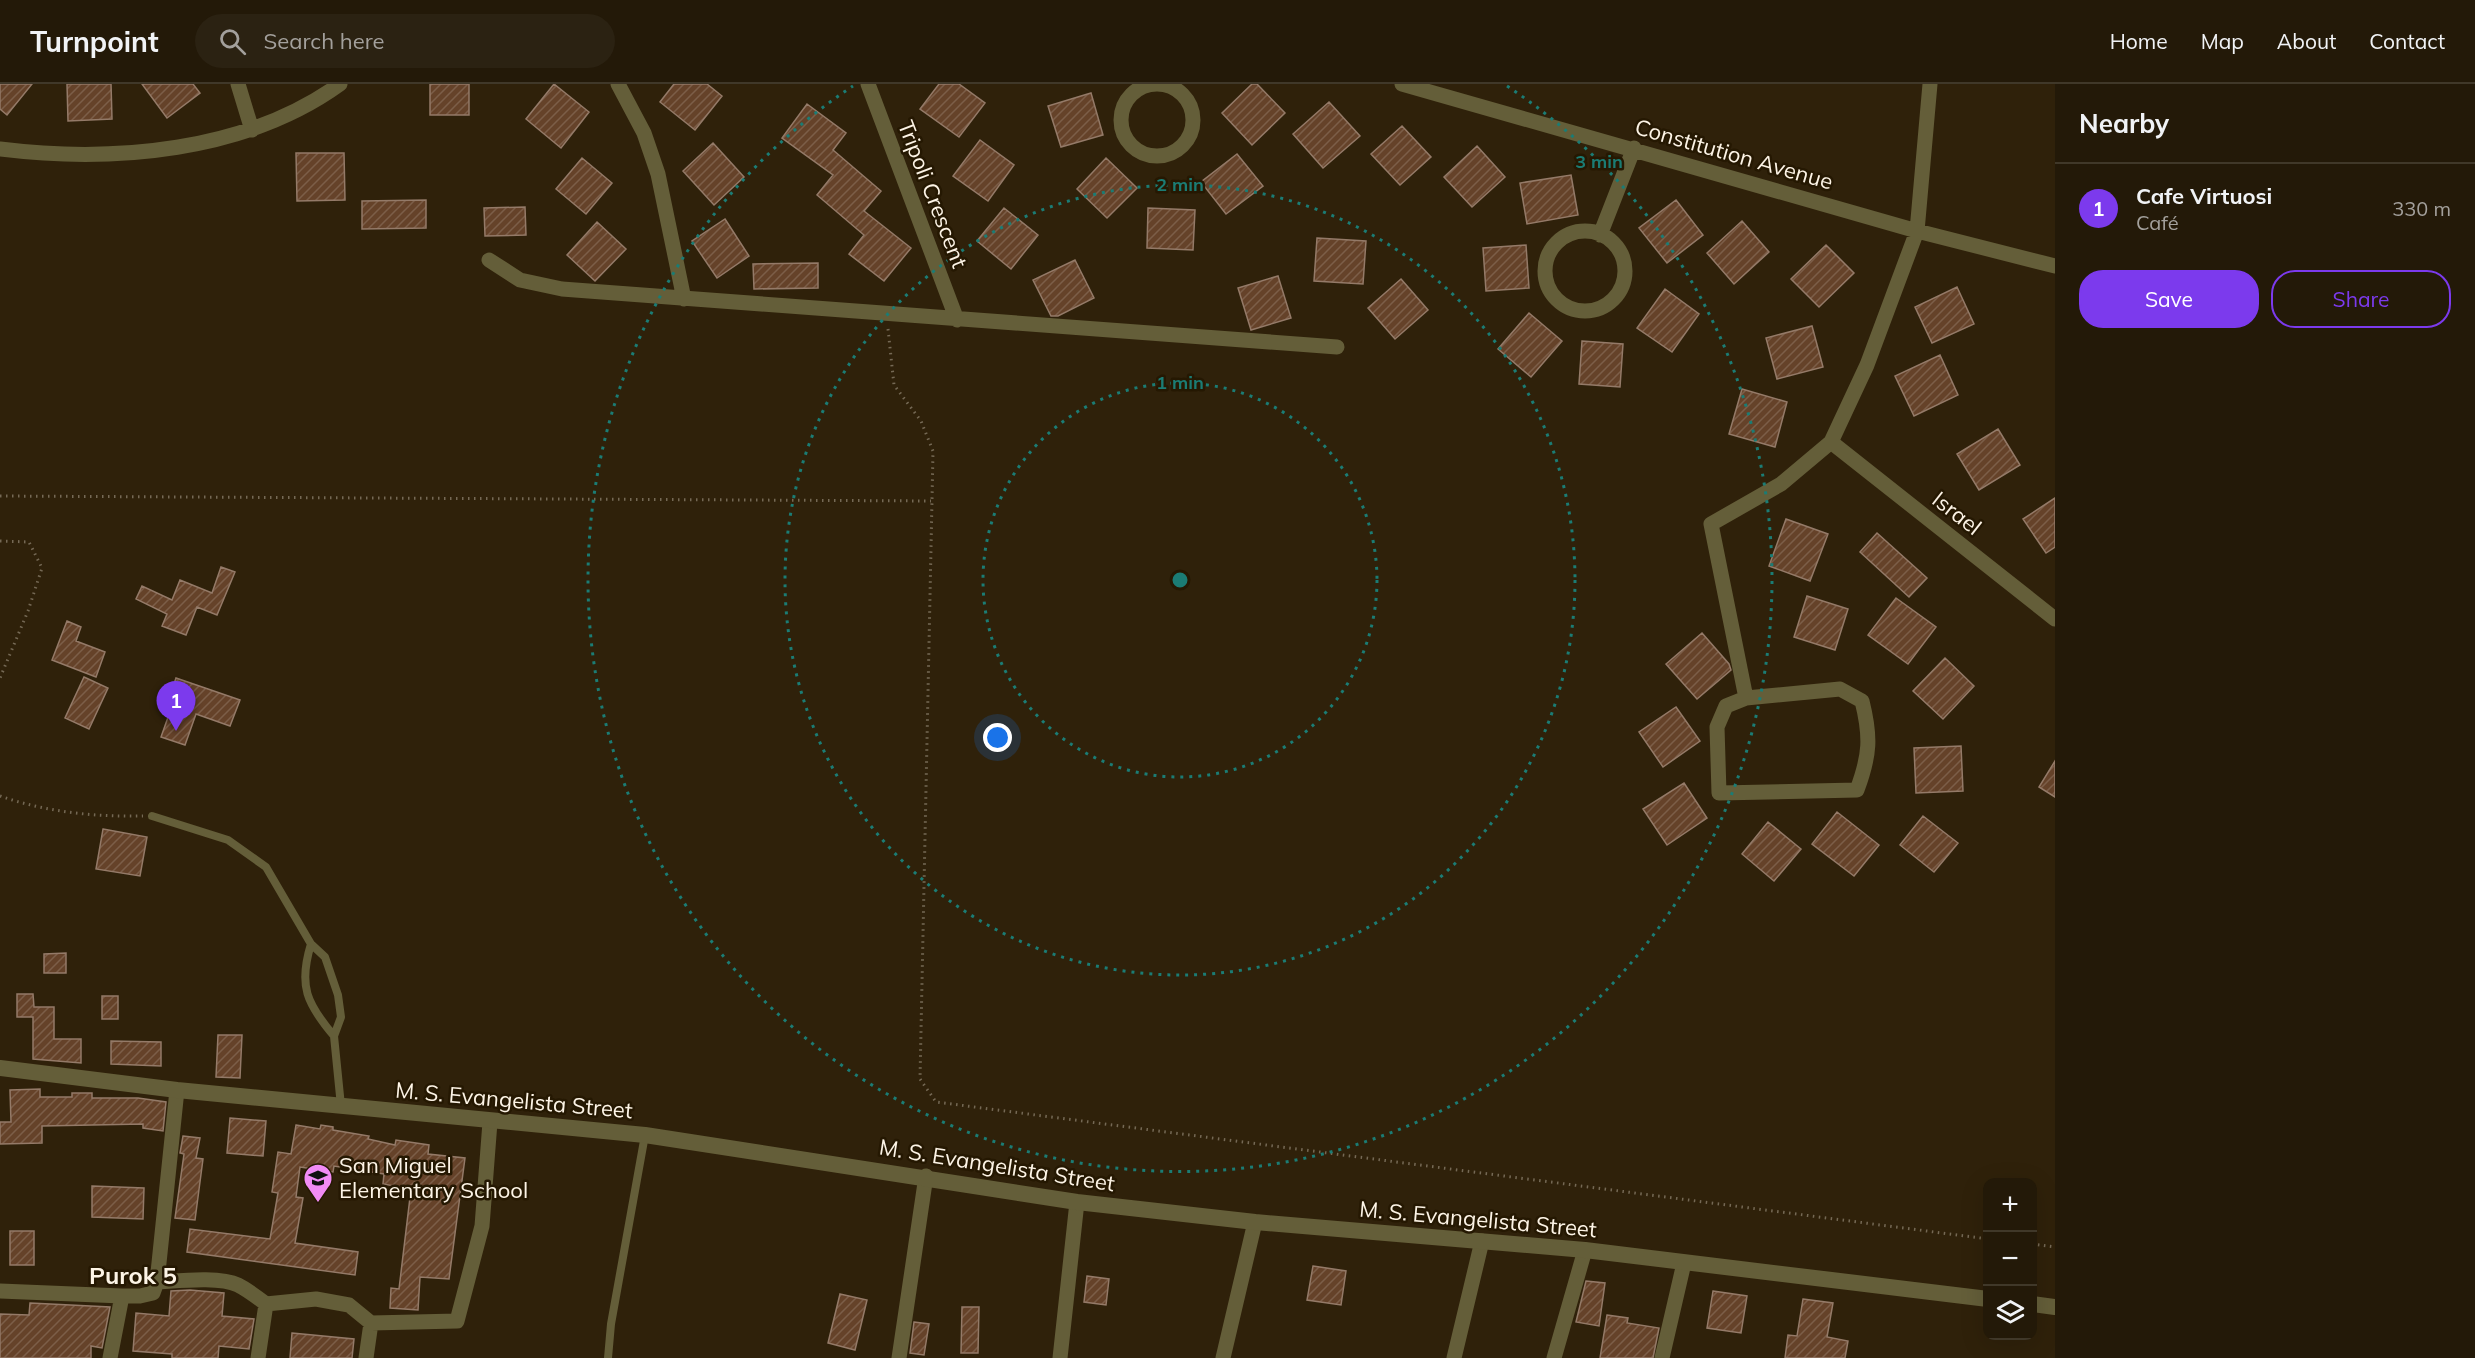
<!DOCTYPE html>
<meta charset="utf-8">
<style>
body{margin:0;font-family:Mulish,sans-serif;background:#2b2212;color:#f1f3f6}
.controls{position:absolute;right:18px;bottom:18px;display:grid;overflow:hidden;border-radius:12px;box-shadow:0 6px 24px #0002}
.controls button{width:54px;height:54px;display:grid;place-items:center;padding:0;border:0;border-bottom:2px solid #403829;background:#231908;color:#f1f3f6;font:30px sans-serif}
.you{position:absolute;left:998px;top:654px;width:21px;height:21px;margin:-15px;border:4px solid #fff;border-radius:50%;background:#1a73e8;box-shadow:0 0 0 9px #1a73e833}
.badge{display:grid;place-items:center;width:39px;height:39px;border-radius:50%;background:#7c3aed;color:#fff;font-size:20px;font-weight:700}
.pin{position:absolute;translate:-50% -50px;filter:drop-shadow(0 2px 3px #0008)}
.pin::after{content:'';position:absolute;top:32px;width:21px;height:18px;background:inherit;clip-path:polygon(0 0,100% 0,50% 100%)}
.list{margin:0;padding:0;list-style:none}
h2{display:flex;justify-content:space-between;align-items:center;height:78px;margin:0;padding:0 24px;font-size:26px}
h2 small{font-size:20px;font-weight:400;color:#a3a09c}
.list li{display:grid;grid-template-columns:39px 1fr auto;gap:18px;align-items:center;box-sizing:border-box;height:90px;padding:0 24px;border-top:2px solid #403829}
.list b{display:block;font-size:22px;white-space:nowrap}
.list p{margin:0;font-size:20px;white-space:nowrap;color:#a3a09c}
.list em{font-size:20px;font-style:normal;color:#a3a09c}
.actions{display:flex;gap:12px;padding:18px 24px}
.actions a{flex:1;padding:14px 0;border:2px solid #7c3aed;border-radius:24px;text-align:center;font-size:21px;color:#7c3aed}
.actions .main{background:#7c3aed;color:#fff}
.icon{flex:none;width:33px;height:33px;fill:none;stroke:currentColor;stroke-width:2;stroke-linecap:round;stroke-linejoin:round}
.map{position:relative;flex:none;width:2055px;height:1274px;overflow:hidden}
header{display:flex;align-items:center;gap:36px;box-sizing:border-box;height:84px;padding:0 30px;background:#231908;border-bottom:2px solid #403829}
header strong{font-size:28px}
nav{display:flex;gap:33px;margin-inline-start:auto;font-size:21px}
.search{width:420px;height:54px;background:#2b2212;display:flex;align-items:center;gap:15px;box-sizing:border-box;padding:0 21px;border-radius:33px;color:#a3a09c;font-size:22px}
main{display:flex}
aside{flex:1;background:#231908}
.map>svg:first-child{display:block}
</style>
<header>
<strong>Turnpoint</strong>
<div class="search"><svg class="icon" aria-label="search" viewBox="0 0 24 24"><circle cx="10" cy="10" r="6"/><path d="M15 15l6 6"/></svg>Search here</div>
<nav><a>Home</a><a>Map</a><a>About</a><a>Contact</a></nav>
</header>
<main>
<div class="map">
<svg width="2055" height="1274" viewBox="0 0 2055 1274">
<defs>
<pattern id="building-hatch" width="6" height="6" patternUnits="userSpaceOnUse" patternTransform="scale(1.5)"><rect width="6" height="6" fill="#654229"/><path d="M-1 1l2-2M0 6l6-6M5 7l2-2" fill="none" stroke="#7c5e48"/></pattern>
</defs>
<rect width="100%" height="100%" fill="#2f210a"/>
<path fill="url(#building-hatch)" stroke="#947a68" stroke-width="1.5" d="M0,0h32l-25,31 -7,-6z
M67,0h44l1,35 -44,2z
M142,0h51l7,9 -33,25z
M430,0h39v31h-39z
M554,0l35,28 -28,36 -35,-29z
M674,0h33l15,12 -27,34 -35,-28z
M939,0h20l26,19 -26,34 -39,-28z
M1252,0h5l28,29 -33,32 -30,-32z
M1091,9l12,42 -42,12 -13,-41z
M1329,18l31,34 -37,32 -30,-34z
M807,20l39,29 -13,17 48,41 -17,20 47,37 -27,33 -35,-27 15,-19 -47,-40 16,-20 -51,-37z
M1402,42l29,31 -31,28 -29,-31z
M980,56l34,25 -26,36 -35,-25z
M713,59l31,34 -30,28 -31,-34z
M1477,62l28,31 -33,30 -28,-30z
M296,69h48l1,47 -48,1z
M1237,70l26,32 -37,28 -25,-32z
M582,74l30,25 -26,31 -30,-25z
M1106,74l31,30 -30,30 -30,-29z
M1571,91l7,40 -51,9 -7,-41z
M426,116v28l-64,1v-28z
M1676,116l27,35 -36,28 -28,-35z
M525,123l1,28 -41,1 -1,-28z
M1004,124l34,27 -27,34 -34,-28z
M1148,124l47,2 -2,40 -46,-2z
M725,135l24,37 -32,22 -25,-37z
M1742,137l27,31 -35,32 -27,-31z
M597,138l29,27 -31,32 -28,-26z
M1317,154l49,3 -3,43 -49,-3z
M1526,161l3,43 -43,3 -3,-43z
M1826,161l28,28 -35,34 -28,-28z
M1075,176l19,38 -36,18h-7l-18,-36z
M818,179v25l-64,1 -1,-25z
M1278,192l13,42 -40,12 -13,-42z
M1401,195l27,31 -33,29 -27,-31z
M1957,203l17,37 -42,19 -17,-36z
M1665,205l34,25 -27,38 -35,-24z
M1529,229l33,28 -31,36 -33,-28z
M1812,242l11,41 -46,12 -11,-41z
M1582,257l41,3 -3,43 -41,-3z
M1940,271l18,40 -44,21 -19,-40z
M1742,305l45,13 -12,45 -46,-13z
M1998,345l22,36 -41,25 -22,-36z
M2055,414v49l-9,6 -23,-34z
M1786,435l42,15 -18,47 -41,-15z
M1877,449l50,45 -18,19 -49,-45z
M221,483l14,5 -18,43 -20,-8 -11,28 -24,-9 5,-12 -31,-15 6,-13 30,14 8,-20 32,13z
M1807,512l41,13 -13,41 -41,-13z
M1896,514l40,29 -28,37 -40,-29z
M67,537l14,6 -5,14 29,11 -9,25 -44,-17z
M1702,549l27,31 2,6 -34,29 -31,-35z
M1945,574l29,28 -31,33 -30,-28z
M84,593l24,11 -19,41 -24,-11z
M176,594l64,22 -10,26 -34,-12 -11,31 -24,-8 11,-31 -5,-2z
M1676,623l24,34 -37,26 -24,-35z
M1961,662l2,45 -47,2 -2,-45z
M2055,677v36l-16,-10z
M1684,699l23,35 -40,27 -24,-36z
M1837,728l42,33 -25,31 -42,-32z
M1923,732l35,27 -24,29 -34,-27z
M1768,738l33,27 -27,32 -32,-27z
M103,745l44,8 -7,39 -44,-7z
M66,869v20h-22v-19z
M17,910h16l1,13h20v32h27v24l-48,-4v-42h-16z
M102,912h16v23h-16z
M218,951h24l-2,43 -24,-1z
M111,957l50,1v24l-50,-2z
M40,1005v8h32v-4h20v5h46l28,4 -3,29 -20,-3v-4l-101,2v17l-42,1v-22h11l-1,-32z
M230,1034l36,3 -3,35 -36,-3z
M296,1041l24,4 1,-4 12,2v3l36,6 -1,3 27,6 1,-5 33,5 -1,9 37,4 -16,121 -29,-2 -2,33 -28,-2 1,-20 8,1 12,-100 -28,-5 1,-10 -50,-8 -1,6 -33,-5 -4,30 7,1 -8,45 63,9 -3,23 -168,-23 3,-23 80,10 8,-46 -6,-1 6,-40 13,2z
M183,1052l17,2 -4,20 7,1 -8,61 -20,-2 9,-64 -4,-1z
M92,1102l52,2 -1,31 -51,-2z
M10,1147h24v34h-24z
M1313,1182l33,5 -5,34 -34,-5z
M1087,1192l22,3 -3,26 -22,-3z
M1586,1197l19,2 -6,43 -23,-4z
M190,1206l34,3 -2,23 32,3 -5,30 -30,-3 -1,12h-46v-4l-39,-3 3,-38 33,3 2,-25z
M1713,1207l34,5 -6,37 -34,-5z
M840,1210l27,6 -12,50 -27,-7z
M1803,1215l30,4 -6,34 21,4 -3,17h-60l3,-23 9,1z
M30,1219l80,4 -8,41 -11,-2v12h-91v-44l29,1z
M962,1223h17l-1,46h-17z
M1607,1231l21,3 -1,5 32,5 -6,30h-53z
M914,1238l15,2 -5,31 -14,-2z
M292,1249l62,6 -2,19h-62z"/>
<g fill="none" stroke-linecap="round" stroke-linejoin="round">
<path stroke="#756955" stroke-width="3" stroke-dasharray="1.5 4.5" stroke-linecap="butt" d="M888,245l6,56 27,36 12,30 -13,628 16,23 1052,137
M0,412l931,5
M0,457l29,1 13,26 -14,43 -28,67
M0,712c46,16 94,21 143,20
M2032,1160l23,3"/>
<path stroke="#645e39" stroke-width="8" d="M152,732l76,24 38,27 45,77 14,13 13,38 3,22 -7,19 7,70
M311,860c-13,42 -4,60 23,92
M608,1274l3,-34 34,-189"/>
<path stroke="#645e39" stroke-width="15" d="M238,0l14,46
M618,0l26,49 14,41 26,125
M868,0l89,236
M1402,0l515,147 138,35
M1121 36a36 36 0 1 1 72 0a36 36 0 1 1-72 0Z
M0,65c113,14 246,3 340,-65
M1545 187a40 40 0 1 1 80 0a40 40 0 1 1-80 0Z
M1600,151l34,-87
M489,176l31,20 42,9 775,58
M1831,358l224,177
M1840,605l22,12c9,36 8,54 -5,89l-138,3 -2,-66 9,-21 20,-8z
M1746,614l-35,-174 70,-40 50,-42 36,-77 50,-134 13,-147
M157,1198c20,-1 63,-6 81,3 10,5 19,12 28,19l-8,54
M0,1207l122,5h18l13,-3 4,-11 20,-192
M266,1220l50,-5 33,6 22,18 86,-2 25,-95 8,-104
M110,1274l12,-62
M366,1274l5,-35
M899,1274l27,-182
M1060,1274l17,-156
M1223,1274l32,-136
M1454,1274l28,-117
M1554,1274l31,-108
M1662,1274l22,-95"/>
<path stroke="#645e39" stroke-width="16" d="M0,984l177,22 468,45 432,67 178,20 330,28 403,49
M2032,1220l23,3"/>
</g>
<g fill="none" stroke="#1b7c74" stroke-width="3" stroke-dasharray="3 6">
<circle cx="1180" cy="496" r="197"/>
<circle cx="1180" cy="496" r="395"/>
<path d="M1507 2A592 592 0 1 1 853 2"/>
</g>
<defs>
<g id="school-pin" transform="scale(1.5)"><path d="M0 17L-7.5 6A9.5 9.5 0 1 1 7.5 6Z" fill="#f18bf5" stroke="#251802"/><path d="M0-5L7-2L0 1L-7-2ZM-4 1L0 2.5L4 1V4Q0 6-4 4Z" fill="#111"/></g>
</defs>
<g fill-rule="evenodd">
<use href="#school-pin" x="318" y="1094"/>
</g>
<g text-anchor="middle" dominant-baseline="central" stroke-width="5" stroke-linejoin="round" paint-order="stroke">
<g font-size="22" fill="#fdf4e6" stroke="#251802">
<text transform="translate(1734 70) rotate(16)">Constitution Avenue</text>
<text transform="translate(933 110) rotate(69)">Tripoli Crescent</text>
<text transform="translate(1957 429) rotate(38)">Israel</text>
<text transform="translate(514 1016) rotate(5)">M. S. Evangelista Street</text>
<text transform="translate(997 1081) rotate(9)">M. S. Evangelista Street</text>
<text transform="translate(1478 1135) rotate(5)">M. S. Evangelista Street</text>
</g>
<g font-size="22" fill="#fdf4e6" stroke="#251802" text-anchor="start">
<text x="339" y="1081">San Miguel<tspan x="339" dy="25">Elementary School</tspan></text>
</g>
<g font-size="24" font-weight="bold" fill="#fdf4e6" stroke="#251802">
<text x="133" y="1191">Purok 5</text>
</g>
</g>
<circle cx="1180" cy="496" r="9" fill="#1b7c74" stroke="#251802" stroke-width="3"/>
<g font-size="18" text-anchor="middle" font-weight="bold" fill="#1b7c74" stroke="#251802" stroke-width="5" stroke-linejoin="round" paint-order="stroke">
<text x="1599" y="84">3 min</text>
<text x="1180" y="107">2 min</text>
<text x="1180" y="305">1 min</text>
</g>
</svg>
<div class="controls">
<button>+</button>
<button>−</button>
<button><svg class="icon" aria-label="layers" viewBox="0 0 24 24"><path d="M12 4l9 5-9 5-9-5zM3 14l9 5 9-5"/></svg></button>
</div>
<div class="you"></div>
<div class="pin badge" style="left:176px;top:647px">1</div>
</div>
<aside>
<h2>Nearby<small></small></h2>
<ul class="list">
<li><span class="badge">1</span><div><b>Cafe Virtuosi</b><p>Café</p></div><em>330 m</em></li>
</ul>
<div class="actions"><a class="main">Save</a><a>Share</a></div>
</aside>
</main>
